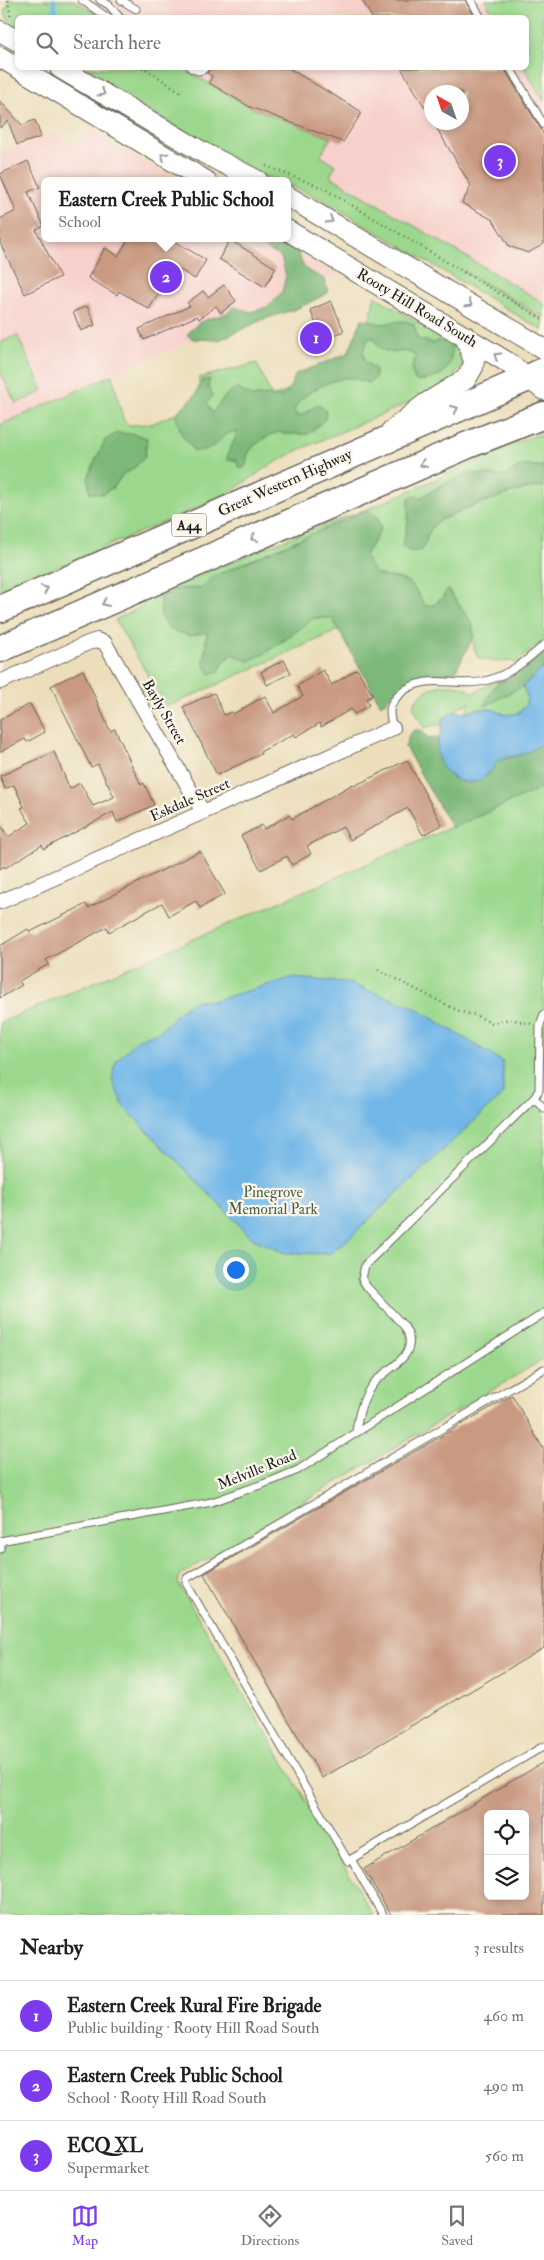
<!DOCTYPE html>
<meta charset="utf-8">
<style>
body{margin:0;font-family:"IM FELL Double Pica",serif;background:#f6f6f6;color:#202124}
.controls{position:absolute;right:15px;bottom:15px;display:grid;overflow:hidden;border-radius:8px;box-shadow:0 2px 8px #0003}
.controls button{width:45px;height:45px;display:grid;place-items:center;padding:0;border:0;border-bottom:1px solid #e0e0e0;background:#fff;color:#202124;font:25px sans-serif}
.compass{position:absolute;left:424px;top:85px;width:45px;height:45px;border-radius:50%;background:#fff;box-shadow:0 2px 8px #0003;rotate:320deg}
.you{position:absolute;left:235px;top:1269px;width:18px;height:18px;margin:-12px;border:4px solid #fff;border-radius:50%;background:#1a73e8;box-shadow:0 0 0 8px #1a73e833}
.badge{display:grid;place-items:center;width:32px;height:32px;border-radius:50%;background:#7c3aed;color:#fff;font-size:16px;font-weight:700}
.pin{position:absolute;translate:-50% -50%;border:2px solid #fff;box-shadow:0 1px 5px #0006}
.popup{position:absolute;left:41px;top:177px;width:250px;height:65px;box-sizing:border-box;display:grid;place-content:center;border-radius:8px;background:#fff;filter:drop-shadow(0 1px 4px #0005);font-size:16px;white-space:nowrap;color:#757577}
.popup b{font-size:19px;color:#202124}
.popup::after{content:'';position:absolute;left:50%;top:100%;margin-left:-10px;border:10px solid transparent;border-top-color:#fff}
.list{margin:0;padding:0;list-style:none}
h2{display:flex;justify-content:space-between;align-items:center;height:65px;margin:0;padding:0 20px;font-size:21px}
h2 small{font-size:16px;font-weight:400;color:#757577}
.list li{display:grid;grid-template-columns:32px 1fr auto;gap:15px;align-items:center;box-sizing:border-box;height:70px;padding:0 20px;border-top:1px solid #e0e0e0}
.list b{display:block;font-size:19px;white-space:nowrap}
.list p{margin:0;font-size:16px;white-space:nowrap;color:#757577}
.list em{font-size:16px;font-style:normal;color:#757577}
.icon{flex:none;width:28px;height:28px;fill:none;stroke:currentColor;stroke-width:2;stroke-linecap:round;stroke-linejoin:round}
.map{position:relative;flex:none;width:544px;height:1915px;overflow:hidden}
.search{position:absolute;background:#fff;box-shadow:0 2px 8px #0003;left:15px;right:15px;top:15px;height:55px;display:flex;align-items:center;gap:12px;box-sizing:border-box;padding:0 18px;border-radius:8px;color:#757577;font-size:19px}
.sheet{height:275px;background:#fff}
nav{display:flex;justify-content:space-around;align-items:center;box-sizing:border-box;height:70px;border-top:1px solid #e0e0e0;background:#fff;font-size:14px;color:#757577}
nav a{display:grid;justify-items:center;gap:2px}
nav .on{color:#7c3aed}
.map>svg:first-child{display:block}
</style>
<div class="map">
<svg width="544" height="1915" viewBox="0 0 544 1915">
<rect width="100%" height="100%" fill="#fbf7ec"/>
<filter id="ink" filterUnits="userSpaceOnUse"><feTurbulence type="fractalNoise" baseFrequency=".02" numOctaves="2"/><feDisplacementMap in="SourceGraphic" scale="10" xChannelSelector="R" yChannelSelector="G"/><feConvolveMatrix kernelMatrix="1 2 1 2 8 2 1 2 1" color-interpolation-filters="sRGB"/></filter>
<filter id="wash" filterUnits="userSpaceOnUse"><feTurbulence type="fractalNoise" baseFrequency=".0096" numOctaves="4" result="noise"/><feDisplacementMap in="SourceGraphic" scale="20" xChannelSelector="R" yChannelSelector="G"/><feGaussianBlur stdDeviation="1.12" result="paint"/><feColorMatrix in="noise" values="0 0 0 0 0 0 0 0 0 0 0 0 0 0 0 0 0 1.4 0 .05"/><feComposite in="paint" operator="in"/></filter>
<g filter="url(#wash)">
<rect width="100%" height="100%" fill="#ecdebb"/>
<path fill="#f7d0cb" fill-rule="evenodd" d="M12,0h473l10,17 -477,1z
M93,68h432l19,33v216l-229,-139zM432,92h30v30h-30z
M89,129l88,52h-132v57h230l62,37 -337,150v-269l53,-24 26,15z"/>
<path fill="#9bd88d" stroke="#5c7a54" d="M8,0h66l27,17 -83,1 -1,16 -7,-9 -6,-16 4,-1z
M485,0h59v101l-20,-33h2v-50l-31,-1z
M73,68h109l68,39 81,31 -11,18 16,9 -6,11 214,127v14l-81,-46 81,49 -2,10 -220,-131 -35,-14v-4h-11l-13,-5z
M375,296l84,52 5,17 -9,9v9l-156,67 -30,16 -48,32 -221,93v-166l112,-50 11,44 6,6 22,-1 24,-10 19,-17 5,-8v-11l58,-15 15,34 88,-33z
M17,335l26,56 -27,13 -16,-33v-28z
M537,435h7v31h-23l-16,10 -16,-1 -44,8 -23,14 -9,-1 -4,2 -1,24 -6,23 19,5c5,-8 8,-22 15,-27 11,-9 95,-40 108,-36v153l-29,24 -3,-3 -15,1 -19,-4 -4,-10 -2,-25 -24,-34 -4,6 -10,10 -9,1c-4,-7 -10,-19 -16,-23 -20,-12 -33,3 -44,-28l16,-26 -14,-19 -155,67 -11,11 -23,1 -18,8 1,20 46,14 -3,33 15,7 6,-11 7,-6 50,-12 32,-24h18l7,12 -172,77 -52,-87 26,-13 8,-12 140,-57 89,-33 113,-51 2,-3z
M505,679l-10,6 -10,20 38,-19 4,10 -1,9 -7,8 -12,2 -16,-6 -29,9 4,-5 4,-11 -12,6 -1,3 3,2 -4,-1 -13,13c-8,-2 -13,3 -20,2l-10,-21c8,-22 43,-28 60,-13l19,-10z
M544,787v572l-364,216 -2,8 195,332h-373v-892z"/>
<path fill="#7cb878" stroke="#4c6a4a" d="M246,238h29l23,14c8,25 9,15 27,28l3,13 -32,16 -32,10 -45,21 -26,-1 -6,-4c17,-24 32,-12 47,-28l17,5 16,-5 15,-15 4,-16 -5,-19z
M362,319c7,0 13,5 20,5 12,-1 19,-6 32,0l4,15 15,4 7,-3 12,6c1,25 -12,34 -36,35 -6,-10 -5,-14 0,-24 -12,-14 -32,7 -42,-19h-5l-6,12 2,11 10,8v9l-6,5c-6,-1 -13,-5 -20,-5 -16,0 -51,16 -55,33l4,5c9,-2 12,-9 22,-11l6,6 -1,8 -16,15h-25l-5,-2c-10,3 -26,12 -31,22 -2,6 0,10 -5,15l-4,-2 -3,-7h-9c0,-9 8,-18 10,-28 -12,-2 -17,11 -27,16 -5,2 -11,3 -16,3l-12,-16 -7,-21 19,-17 9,-17 7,-1 -2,7 5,9 -6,8 5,10 14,-18 10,-7 17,9c29,-8 26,15 43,-23l52,-21z
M117,433l17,1 13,4 -2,19 -12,12 -10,5 -8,12 -12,8 -13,-1 -2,-15 4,-10 13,-28z
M521,466h23v21c-13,-4 -97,27 -108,36 -7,5 -10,19 -14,27l-12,2 -8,-6 6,-24 1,-24 4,-2 9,1 23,-14 25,-10 35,3z
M367,510l10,7 4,12 -16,26c11,31 24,16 44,28 6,4 12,16 16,23l9,-1 10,-9 3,-7 25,34 2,13 -19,36 -44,6 -30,27 -49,-87h-18l-50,36 -16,7 -16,-7 -7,6 -6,11 -9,3 -6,-10 3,-32 -17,4 -21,-7 -8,-12 -1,-20 18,-8 23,-1 11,-11z
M544,650v17l-21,19 -38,20c6,-23 17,-23 35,-34 9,-6 17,-14 24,-22z
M414,730h7l8,9 8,-1 1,20 13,20 37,-3c9,-19 12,-14 29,-19 9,-3 18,-9 27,-13v44l-92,41 -47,-81 4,-12z"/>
<path fill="#70b6e7" stroke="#466982" d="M544,667v76c-9,5 -19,11 -28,13 -5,1 -11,0 -15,3 -8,4 -8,12 -15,17 -18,15 -42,2 -48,-19 -4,-17 6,-24 4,-37l10,-8 14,1 11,-4h13l17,6 12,-2 7,-8 1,-8 -4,-11z
M291,978l54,4 69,25 89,55v32l-159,149 -15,11 -44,-1 -32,-14 -129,-132 -12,-27 4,-19 21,-21 23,-9 22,-22 14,-9 17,1z"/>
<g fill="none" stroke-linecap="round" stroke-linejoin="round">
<path stroke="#70b6e7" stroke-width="4.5" d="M54,0l2,14 4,4"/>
</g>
<g id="blocks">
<path fill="#c99981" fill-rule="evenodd" d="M362,0h103l10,18h-103z
M210,68h78l74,44 -19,30 -93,-35 -41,-24 3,-7 -5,-3z
M401,68h103l40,67v109l-16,9 -19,-7 -16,-26 -31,-17 9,-17 -38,-64h29v-30h-30v27z
M0,101l22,24 13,-5 6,17 -24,8 -9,-24 -8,7z
M28,161l12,26 -12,5 16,34 -8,4 24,47 -35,17 -25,-51v-24l16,-8 -16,-37z
M129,238h40l37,22 -11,19 -20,-12 -26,42 -30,-18 -2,4 -29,-17 17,-30 13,8z
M230,240l46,28 -11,19 -46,-28z
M224,285l12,16 -15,12 -5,-7 -17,13 -2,-3 -53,24 -5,-11 51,-23 -3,-3 16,-12 5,6z
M331,301l13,30 -21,9 -13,-30z
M87,306l8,19 -14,6 -8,-19z
M284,660l7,13 -24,12 -6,-13z
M357,669l16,26 -7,4 3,6 -14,9 -4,-5 -30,18 -1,-4 -24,14 -2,-3 -34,18 1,2 -44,21 -34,-68 31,-14 10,22 8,-3 1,2 32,-18 9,17 29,-17 -6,-10 26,-16 9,15z
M83,670l27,61 5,-2 26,56 3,-2 10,22 -37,17 -4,-10 -69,37 -2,-4 -37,23 -1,-2 -4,3v-45l8,13 22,-14 -9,-15 3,-1 -10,-22 -9,4 -5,-13 54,-24 16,37 10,-6 13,23 21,-9 -16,-33 -7,3 -40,-81z
M30,704l15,28 -18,10 -2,-3 -25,13v-32z
M407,760l35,65 -19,10 -15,-27 -58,32 -7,-13 -36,19 4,8 -19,11 -5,-9 -26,14 -20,-34 21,-11 2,4 25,-14 3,4 61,-35 1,2z
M200,851l25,43 -25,14 -4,-7 -27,15 -7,-13 -53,29 -2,-5 -61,33 3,4 -30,17 3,4 -22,13v-52l28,-17 2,3 56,-28 2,4z
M512,1395l32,55v198l-222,130 -118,-204z
M544,1762v153h-153l-27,-46zM488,1814h37v82h-37z"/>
</g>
</g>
<g filter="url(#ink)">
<use href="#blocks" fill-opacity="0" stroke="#656054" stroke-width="1"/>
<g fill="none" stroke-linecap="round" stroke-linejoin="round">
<g stroke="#656054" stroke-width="9">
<path id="lane" d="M82,0l26,18
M100,0l9,5 11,13
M121,0l15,9
M471,0l10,18
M191,68l7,3 5,-1 2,-2
M510,68l34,57
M393,728c-4,-14 -6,-23 7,-34 25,-23 56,-6 85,-13 24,-6 41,-20 59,-36
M534,1098l10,10
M544,1369l-357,209 -1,5 162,278 196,-115
M356,1432c2,-17 6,-34 17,-48 15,-18 50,-28 31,-58l-37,-39 -5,-8 3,-14 169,-167 5,-8 1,-65 4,-11
M0,1541l212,-39 62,-22 24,-10 246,-157
M0,1549l2,-8
M351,1859l32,56"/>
</g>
<g stroke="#656054" stroke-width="16">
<path id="street" d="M0,682l88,-39 9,-3 8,3 98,169
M0,902l393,-174"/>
</g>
<g stroke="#656054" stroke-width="22">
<path id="secondary" d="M0,31l18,10
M0,57l206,124
M60,68l144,85 54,28
M287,196l257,153
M287,230l220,132 37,28
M391,431l34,-27 41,-25 7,-12 1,-6 -9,-25"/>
</g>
<g stroke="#656054" stroke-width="29">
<path id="highway" d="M0,609l544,-238
M0,649l468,-204 76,-30"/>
</g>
<path stroke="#656054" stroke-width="2.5" stroke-dasharray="1 4" stroke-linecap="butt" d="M8,0l3,19
M142,68l4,1 1,-1
M146,69l36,24
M266,166l57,22 221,132
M378,970l83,42 14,3 17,8 18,-4 22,5"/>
<use href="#lane" stroke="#fff" stroke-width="7"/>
<use href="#street" stroke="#fff" stroke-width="14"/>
<use href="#secondary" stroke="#fff" stroke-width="20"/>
<use href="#highway" stroke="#fff" stroke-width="26"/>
</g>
<defs><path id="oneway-chevron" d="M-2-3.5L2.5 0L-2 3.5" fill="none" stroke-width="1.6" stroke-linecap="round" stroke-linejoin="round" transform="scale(1.25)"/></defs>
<g stroke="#999">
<use href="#oneway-chevron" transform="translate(102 93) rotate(32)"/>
<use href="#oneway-chevron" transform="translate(164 156) rotate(-149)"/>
<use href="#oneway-chevron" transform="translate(330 220) rotate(31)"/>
<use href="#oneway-chevron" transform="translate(469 304) rotate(31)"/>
<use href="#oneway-chevron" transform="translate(497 356) rotate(-148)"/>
<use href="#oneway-chevron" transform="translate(455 409) rotate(-23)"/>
<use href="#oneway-chevron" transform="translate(423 464) rotate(156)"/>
<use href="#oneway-chevron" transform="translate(254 538) rotate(156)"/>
<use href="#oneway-chevron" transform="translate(45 589) rotate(-24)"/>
<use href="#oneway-chevron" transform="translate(105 603) rotate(156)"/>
</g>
</g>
<g text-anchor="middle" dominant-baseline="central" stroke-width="4.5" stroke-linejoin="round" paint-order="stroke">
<rect fill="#fbf7ec" stroke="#5f5e5a" stroke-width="1" x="171.5" y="513.5" width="35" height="23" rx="4"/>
<g font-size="14" font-weight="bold" fill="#1c1c1c">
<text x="189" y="525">A44</text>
</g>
<g font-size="15" fill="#1c1c1c" stroke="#fbf7ec">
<text transform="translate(417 308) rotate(31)">Rooty Hill Road South</text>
<text transform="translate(285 483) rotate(-24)">Great Western Highway</text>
<text transform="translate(164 712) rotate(60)">Bayly Street</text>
<text transform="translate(190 800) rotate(-24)">Eskdale Street</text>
<text transform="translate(257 1470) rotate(-22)">Melville Road</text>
</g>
<g font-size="15" fill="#485e44" stroke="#fbf7ec">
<text x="273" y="1192">Pinegrove<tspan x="273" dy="17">Memorial Park</tspan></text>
</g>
</g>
</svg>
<div class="controls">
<button><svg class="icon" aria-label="locate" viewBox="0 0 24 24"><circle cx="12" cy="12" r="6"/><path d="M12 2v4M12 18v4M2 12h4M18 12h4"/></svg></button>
<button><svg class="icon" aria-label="layers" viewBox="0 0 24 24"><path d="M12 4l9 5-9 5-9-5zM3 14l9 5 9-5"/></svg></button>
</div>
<svg class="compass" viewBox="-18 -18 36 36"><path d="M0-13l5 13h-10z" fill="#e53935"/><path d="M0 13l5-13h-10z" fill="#757577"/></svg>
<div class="you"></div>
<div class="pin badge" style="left:316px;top:338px">1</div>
<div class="pin badge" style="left:166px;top:277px">2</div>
<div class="popup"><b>Eastern Creek Public School</b>School</div>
<div class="pin badge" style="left:500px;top:161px">3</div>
<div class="search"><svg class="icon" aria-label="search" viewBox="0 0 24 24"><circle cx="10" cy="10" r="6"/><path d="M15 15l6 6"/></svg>Search here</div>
</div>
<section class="sheet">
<h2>Nearby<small>3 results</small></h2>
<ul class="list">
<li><span class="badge">1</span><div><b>Eastern Creek Rural Fire Brigade</b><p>Public building · Rooty Hill Road South</p></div><em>460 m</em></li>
<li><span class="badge">2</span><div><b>Eastern Creek Public School</b><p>School · Rooty Hill Road South</p></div><em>490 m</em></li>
<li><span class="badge">3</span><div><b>ECQ XL</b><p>Supermarket</p></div><em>560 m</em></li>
</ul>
</section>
<nav>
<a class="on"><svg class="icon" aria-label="map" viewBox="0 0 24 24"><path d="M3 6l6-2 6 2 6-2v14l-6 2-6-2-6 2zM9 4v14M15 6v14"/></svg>Map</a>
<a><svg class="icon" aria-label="directions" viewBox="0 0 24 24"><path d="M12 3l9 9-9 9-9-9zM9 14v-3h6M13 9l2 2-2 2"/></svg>Directions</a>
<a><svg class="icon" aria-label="saved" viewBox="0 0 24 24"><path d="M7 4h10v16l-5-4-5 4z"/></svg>Saved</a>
</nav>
